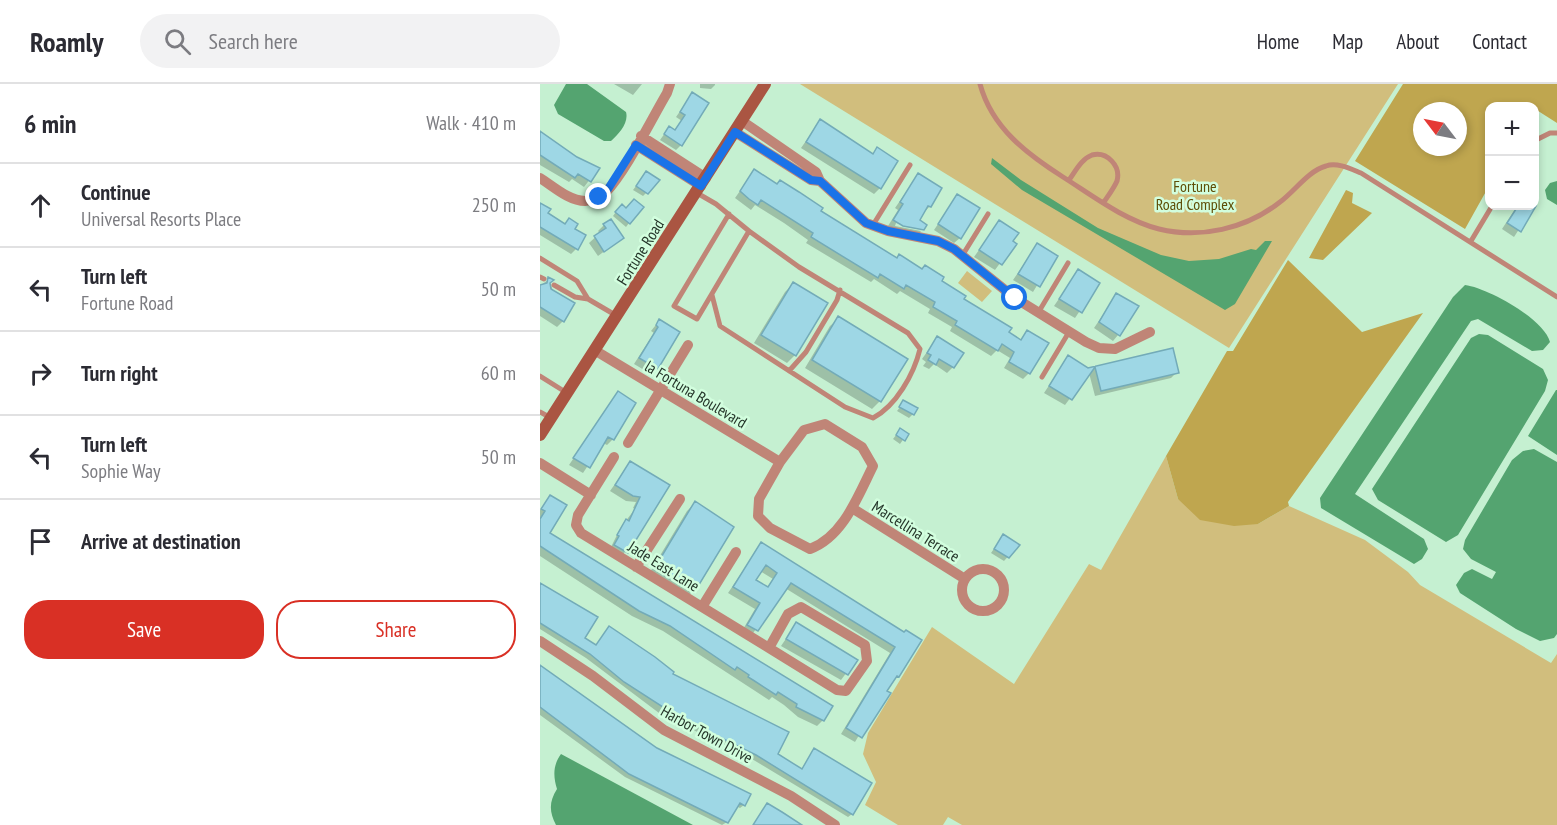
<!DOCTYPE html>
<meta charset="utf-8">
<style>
body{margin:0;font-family:"PT Sans Narrow",sans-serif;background:#f2f2f3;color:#2b2b33}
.controls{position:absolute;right:18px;top:18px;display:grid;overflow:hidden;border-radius:12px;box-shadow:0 3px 9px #0003}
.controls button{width:54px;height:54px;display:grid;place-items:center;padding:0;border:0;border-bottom:2px solid #e1e1e2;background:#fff;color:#2b2b33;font:30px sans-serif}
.compass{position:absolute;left:873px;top:18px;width:54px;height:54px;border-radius:50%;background:#fff;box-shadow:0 3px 9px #0003;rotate:302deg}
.stop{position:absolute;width:18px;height:18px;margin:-14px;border:4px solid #1a73e8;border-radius:50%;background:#fff}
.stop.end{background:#1a73e8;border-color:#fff;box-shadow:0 2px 6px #0008}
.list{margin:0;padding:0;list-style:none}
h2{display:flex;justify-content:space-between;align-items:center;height:78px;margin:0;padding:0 24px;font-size:26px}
h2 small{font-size:20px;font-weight:400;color:#7c7c81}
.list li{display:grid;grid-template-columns:39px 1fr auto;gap:18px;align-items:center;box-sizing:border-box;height:84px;padding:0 24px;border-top:2px solid #e1e1e2}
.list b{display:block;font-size:22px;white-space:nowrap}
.list p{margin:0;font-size:20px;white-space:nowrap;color:#7c7c81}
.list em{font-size:20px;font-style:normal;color:#7c7c81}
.actions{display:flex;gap:12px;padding:18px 24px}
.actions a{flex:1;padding:14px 0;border:2px solid #d93025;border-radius:24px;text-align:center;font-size:21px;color:#d93025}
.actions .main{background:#d93025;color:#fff}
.icon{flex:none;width:33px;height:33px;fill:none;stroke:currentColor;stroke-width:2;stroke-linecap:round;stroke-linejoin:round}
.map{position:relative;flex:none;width:1017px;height:741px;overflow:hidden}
header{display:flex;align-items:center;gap:36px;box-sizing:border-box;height:84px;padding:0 30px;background:#fff;border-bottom:2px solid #e1e1e2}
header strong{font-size:28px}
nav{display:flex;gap:33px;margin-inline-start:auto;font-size:21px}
.search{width:420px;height:54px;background:#f2f2f3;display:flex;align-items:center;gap:15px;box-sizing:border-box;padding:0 21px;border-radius:33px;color:#7c7c81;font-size:22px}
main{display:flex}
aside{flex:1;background:#fff}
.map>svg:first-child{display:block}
</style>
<header>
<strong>Roamly</strong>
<div class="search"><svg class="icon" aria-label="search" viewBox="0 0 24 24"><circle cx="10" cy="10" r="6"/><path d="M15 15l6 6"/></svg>Search here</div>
<nav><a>Home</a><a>Map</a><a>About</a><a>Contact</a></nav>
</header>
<main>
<aside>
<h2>6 min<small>Walk · 410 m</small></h2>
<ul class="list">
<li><svg class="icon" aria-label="ahead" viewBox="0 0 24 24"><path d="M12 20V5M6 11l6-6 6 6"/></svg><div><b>Continue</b><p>Universal Resorts Place</p></div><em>250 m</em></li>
<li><svg class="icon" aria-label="left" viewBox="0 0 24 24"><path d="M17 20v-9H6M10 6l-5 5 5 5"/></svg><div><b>Turn left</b><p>Fortune Road</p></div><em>50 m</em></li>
<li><svg class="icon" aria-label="right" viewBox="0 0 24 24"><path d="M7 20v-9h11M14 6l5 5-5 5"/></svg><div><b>Turn right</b></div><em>60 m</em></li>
<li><svg class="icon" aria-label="left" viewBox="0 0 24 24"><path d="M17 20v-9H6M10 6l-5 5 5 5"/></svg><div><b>Turn left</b><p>Sophie Way</p></div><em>50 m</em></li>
<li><svg class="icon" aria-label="arrive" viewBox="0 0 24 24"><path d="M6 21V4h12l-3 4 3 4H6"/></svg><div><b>Arrive at destination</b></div></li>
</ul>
<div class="actions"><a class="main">Save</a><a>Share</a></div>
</aside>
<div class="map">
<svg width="1017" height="741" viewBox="0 0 1017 741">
<rect width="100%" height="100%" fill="#c5f0d1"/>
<path fill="#d1be7d" d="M260,0h598l-169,264z
M427,187l25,20 -10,11 -24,-19z
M626,372l12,43 80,25 31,-18 76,34 43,32 12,13 131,78 6,-9v171h-595l-14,-8 -5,8h-45l-33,-20 11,-23 -13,-28 5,-21 64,-106 82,57 75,-120 12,6z"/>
<path fill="#bfa64f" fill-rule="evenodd" d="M863,0h154v39l-22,-14 -1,-3h-44l-1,80 -24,43 -110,-68zM882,27h36v36h-36z
M806,106l7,3 -1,10 20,10 -49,47 -14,-2z
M748,176l74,72 61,-19 -135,189 1,4 -31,18 -24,2 -34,-6 -22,-21 -12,-43 61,-105h6z"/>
<path fill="#54a470" d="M26,0h21l39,28c3,11 -7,22 -15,29h-7l-46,-27 -4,-9z
M452,74l29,22 77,48 63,27 28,6 30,-2 32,-10 5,1 9,-9h7l-37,63 -10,6 -203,-120 -31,-26z
M1017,97v24l-10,-6 -2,-9 5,-7z
M925,201c23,3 79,34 85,57l-7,8 -11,1 -54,-32 -7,2 -116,173 69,45 4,10 -6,10 -8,5 -93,-56 -1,-10 133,-201z
M939,250l9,1 55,34 5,11 -3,11 -87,144 -12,7 -68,-42 -6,-11 99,-151z
M1016,306h1v65l-29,-19z
M994,365l23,13v172l-3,4 -14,3 -24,-12 -56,-36 -4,-8 8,-12 8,-4 20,10 4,-7 -25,-13 -8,-10 2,-9 47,-80 11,-9z
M21,670l132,71h-137c-7,-14 -7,-23 1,-36 -4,-13 -4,-24 4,-35z"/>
<path fill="#0003" fill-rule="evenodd" d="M74,0h28l-9,11z
M160,0h15v1l-4,4 -11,-1z
M152,10l-11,51 -5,5 -16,-10 5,-7 9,-2 8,-10 -6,-4z
M280,37l52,34 5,-6 3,39 -6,6 -73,-46z
M0,50l36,24 22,11 -14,18 -12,-8 -3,3 -29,-17z
M214,87l142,88 44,22 80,60 7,-9 20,12 -18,29 -6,6 -19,-11 6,-10 -13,-8 -6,6 -41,-25 2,-4 -24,-14 2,-4 -30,-18 -3,3 -23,-15 -3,3 -65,-39 2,-3 -24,-17 -29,-18 -4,5 -16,-12z
M106,89l12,8 -15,15 -10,-6z
M378,91l12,31 -13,14 6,9 -27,-6 -1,3 26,5 -4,5 -29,-10 10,-16 -3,-2z
M417,112l3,42 -6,5 -20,-13z
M0,120l6,10 27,15 3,20 -5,5 -31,-19z
M977,122h17l-20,31 -12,-8z
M78,125l11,14 -3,4 -13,-11z
M459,138l15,22 -19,26 -21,-13z
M64,141l18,13 -24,18 -9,-13 11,-10 -2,-2z
M497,161l18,11 -22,36 -20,-12z
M538,187l20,13 -23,34 -21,-12z
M9,195l14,42 -6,6 -17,-11v-30z
M253,200l2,71 -8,8 -33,-20 31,-51z
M577,210l1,41 -5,6 -19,-13z
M299,234l41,83 -8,8 -67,-41 25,-42z
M119,237l19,12 -27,41 -17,-10 20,-31 -3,-2z
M397,254l16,29 -6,6 -13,-9 -5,5 -6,-3 3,-4 -4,-3z
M632,266l5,22 -6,6 -76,18 -6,-23 -24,32 -21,-12 24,-36 20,12z
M78,309l16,10 -21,36 -6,6 -4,-2 -20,30 -14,-8z
M364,318l9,12 -4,4 -12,-7z
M360,346l7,4 -7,10 -7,-5z
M90,379l37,23 -46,72 -12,-7 12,-24 14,-18 -2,-1 3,-6 -10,-1 -16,-10z
M10,413l-2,36 275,187 -6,6 -19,-9 -14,-12 -12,-8 -3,3 -106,-69 -31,-15 -92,-60v-46z
M155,419l37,24 -40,65 -8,8 -37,-23 40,-66z
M460,456l18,5 -14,16 -13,-8z
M221,460l143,90 -6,42 -7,5 -36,61 -14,-8 49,-81 -105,-65 -34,48 -9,-5 13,-22 -27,-16zM220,487l13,8 -6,9 -13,-8z
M0,499l43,55 13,8 74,28 131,96 10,-16 41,60 -4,3 -96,-58 -93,-46 -73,-55 -46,-29z
M256,540l60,36 -15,20 -60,-34z
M0,582l116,83 88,56 -4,3 -4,-2 -9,16 -5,3 -97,-48 -85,-62z"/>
<path fill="#9ed7e5" stroke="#73abb8" stroke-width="1.5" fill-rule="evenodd" d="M152,8l17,11 -27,43 -18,-12 5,-8 6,4 10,-15 -5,-3z
M280,35l53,35 4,-7 21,14 -17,28 -75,-47z
M0,47l37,26 23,11 -9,14 -13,-8 -3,4 -35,-23z
M214,85l23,15 3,-4 19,12 24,16 -2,3 76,47 2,-4 23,15 3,-4 19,12 -2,4 24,15 -2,3 48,29 -3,4 12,8 6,-10 22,13 -19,31 -21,-12 5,-10 -12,-8 -4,7 -43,-26 2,-4 -24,-14 2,-5 -29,-17 -2,4 -24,-15 -2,4 -67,-41 2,-4 -52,-33 -3,5 -9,-6 -9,-8z
M106,87l14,9 -12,14 -12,-8z
M378,89l24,15 -11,19 -3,-1 -8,14 7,5 -3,5 -21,-4 -10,-6 10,-16 -3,-2z
M417,110l23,14 -19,31 -23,-15z
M94,115l10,8 -14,17 -15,-12 7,-8 4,4z
M0,119l11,6 -3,4 17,11 4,-6 9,6 -3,5 11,6 -8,15 -38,-23z
M978,122h18l-15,26 -14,-9z
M71,135l13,19 -20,14 -10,-16 12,-8 -3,-4z
M459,136l20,13 -6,8 4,3 -15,21 -23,-15z
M497,159l21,13 -18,31 -22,-13z
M538,185l22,14 -18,30 -23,-14z
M8,193l6,3 -4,3 1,6 24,14 -11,19 -24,-15v-22l7,-2z
M253,198l35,21 -32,53 -35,-21z
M576,209l23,13 -19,30 -21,-14z
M298,232l70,43 -27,43 -69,-42z
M119,235l21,13 -22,37 -19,-11 19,-31 -2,-2z
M397,252l27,17 -10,15 -15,-9 -3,6 -8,-5 3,-5 -4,-2z
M633,264l6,25 -78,18 -6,-24 -23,33 -23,-14 19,-31 20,13z
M78,307l18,12 -22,37 -6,-3 -18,31 -17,-10z
M363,316l15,8 -4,7 -15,-8z
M360,344l9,6 -4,7 -9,-6z
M90,377l40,24 -42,68 -14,-8 5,-9 -2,-1 9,-16 3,2 11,-24 -7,-1 -18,-11z
M10,411l17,10 -17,28 283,173 -9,15 -28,-14 1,-3 -19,-12 -2,3 -23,-15 -5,-3 1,-2 -12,-8 -2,3 -65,-44 -31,-15 -99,-65v-27l5,-8 -4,-2z
M155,417l39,26 -40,66 -40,-24z
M463,450l17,11 -11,13 -15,-9z
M221,458l143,90 2,-2 16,10 -23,37 -2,-1 -10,15 4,2 -29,45 -16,-10 49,-81 -104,-64 -33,48 -11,-6 13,-22 -27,-16zM226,481l11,8 -9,14 -12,-7z
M0,499l58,34 -13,21 11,7 13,-19 46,31 19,15 -1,2 116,58 -11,22 24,15 12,-21 58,35 -19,32 -97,-60 -94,-46 1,-2 -39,-25 -34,-28 -50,-31z
M256,538l62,38 -10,15 -62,-36z
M0,581l117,83 94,46 -6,12 -5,-3 -12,20 -99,-49 -89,-67z
M227,719l15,9 20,13h-49z"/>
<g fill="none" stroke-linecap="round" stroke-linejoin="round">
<path stroke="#c08577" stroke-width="5" d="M440,0c12,44 47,70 83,93 30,19 61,43 96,52 41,10 87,0 121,-27 15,-11 28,-31 46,-36 11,-4 25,3 35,7l196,124
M994,57l16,-8h7
M529,96c6,-8 12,-21 23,-25 15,-4 29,11 25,26 -3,7 -9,15 -13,21
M157,109l19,11 33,27 -52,88 -23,-13 55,-92
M333,141l37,-60
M931,157l21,-35
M422,172l26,-42
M0,174l37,23 11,18 29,17
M0,193l4,2
M14,201l21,12 13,2
M172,211l8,31 125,81 28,11c23,-12 41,-44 47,-69l-12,-16 -109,-66 -50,-36
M498,229l30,-50
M249,287l17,-19 31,-52 3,-10
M0,292l27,17
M502,293l27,-45
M0,328l11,6"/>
<path stroke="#c08577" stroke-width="10" d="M202,37l74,51 4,9 46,42 22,8 50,10 16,8 61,49 71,44 13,6 16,1 35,-17
M195,48l76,48 9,1
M101,52l65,42
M96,61l65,41
M0,94c13,8 29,23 45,23 8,-1 15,-4 21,-9 20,-21 45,-72 61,-99l3,-9
M56,267l184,111 24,-32 21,-6 37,23 11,19c-15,30 -30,71 -63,83l-40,-21 -12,-12 1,-17 21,-37
M88,359l60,-98
M74,373l-36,58 -2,10 5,8 188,115
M0,379l51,32
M312,424l113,71
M96,483l44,-68
M422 506a21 21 0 1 1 42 0a21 21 0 1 1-42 0Z
M162,523l34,-55
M261,523l64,38 2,16 -21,30 -9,-1 -68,-42 19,-34z
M0,557l53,35 71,54 127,66 44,29"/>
<path stroke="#aa5542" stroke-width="12" d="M0,351l225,-351"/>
</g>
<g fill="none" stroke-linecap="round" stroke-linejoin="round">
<path stroke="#1a73e8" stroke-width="8" d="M59,113l9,-8 28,-44 65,41 34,-54 76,48 9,1 46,42 22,8 50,10 16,8 61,49"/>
</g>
<g text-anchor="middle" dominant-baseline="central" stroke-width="5" stroke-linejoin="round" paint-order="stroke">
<g font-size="16" fill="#5e4d06" stroke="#d2fede">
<text x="655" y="102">Fortune<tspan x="655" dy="18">Road Complex</tspan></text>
</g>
<g font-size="16" fill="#25362a" stroke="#d2fede">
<text transform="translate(100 168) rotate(-58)">Fortune Road</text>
<text transform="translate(156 310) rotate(31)">la Fortuna Boulevard</text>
<text transform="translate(376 447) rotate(32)">Marcellina Terrace</text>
<text transform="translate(124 482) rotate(32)">Jade East Lane</text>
<text transform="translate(167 650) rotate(29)">Harbor Town Drive</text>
</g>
</g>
</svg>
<div class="controls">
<button>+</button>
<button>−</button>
</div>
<svg class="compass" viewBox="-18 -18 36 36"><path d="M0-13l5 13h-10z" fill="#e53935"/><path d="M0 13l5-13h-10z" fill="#7c7c81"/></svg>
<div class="stop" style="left:475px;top:214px"></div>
<div class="stop end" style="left:59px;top:113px"></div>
</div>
</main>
